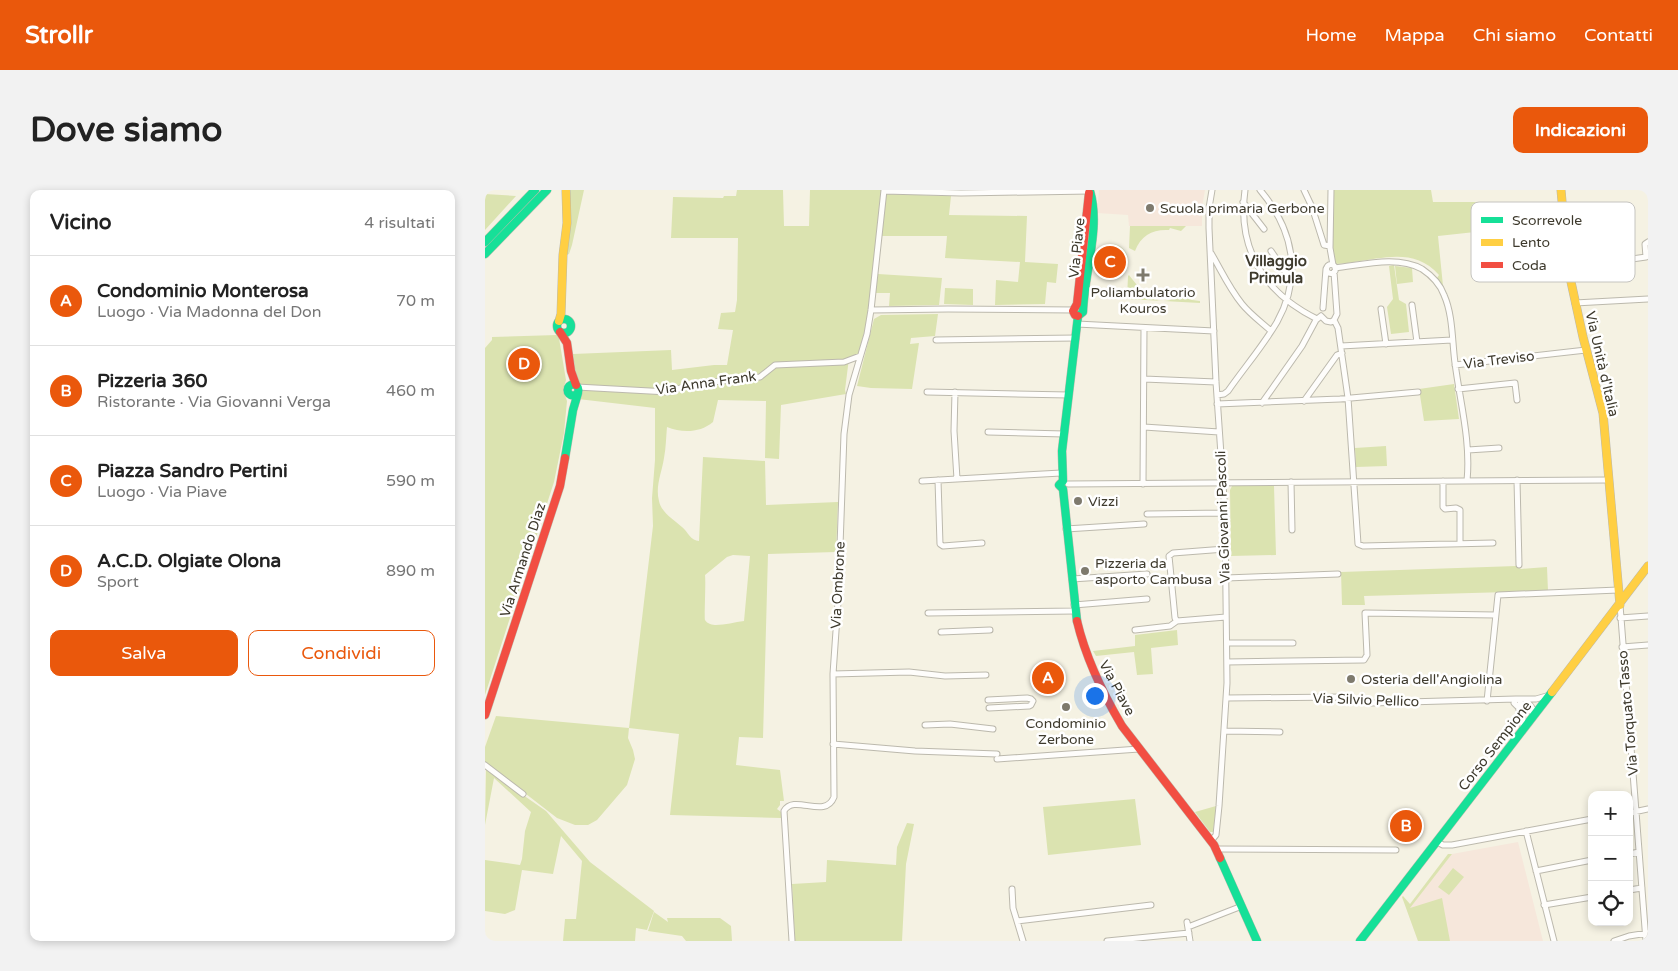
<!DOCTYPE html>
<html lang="it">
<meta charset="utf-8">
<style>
body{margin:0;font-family:"Varela Round",sans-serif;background:#f2f2f2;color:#222}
.controls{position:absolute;right:15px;bottom:15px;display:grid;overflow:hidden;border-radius:10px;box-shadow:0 2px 8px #0003}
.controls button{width:45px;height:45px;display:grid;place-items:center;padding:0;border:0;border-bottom:1px solid #e0e0e0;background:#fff;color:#222;font:25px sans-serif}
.you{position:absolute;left:609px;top:505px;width:18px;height:18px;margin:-12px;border:4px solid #fff;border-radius:50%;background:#1a73e8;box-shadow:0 0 0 8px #1a73e833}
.badge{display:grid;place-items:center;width:32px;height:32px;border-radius:50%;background:#ea580c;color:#fff;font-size:16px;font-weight:700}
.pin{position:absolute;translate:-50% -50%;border:2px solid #fff;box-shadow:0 1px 5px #0006}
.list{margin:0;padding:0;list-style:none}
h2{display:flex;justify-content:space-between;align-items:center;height:65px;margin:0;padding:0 20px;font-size:21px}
h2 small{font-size:16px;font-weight:400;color:#767676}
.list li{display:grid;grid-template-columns:32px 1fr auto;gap:15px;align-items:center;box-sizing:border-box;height:90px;padding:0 20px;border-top:1px solid #e0e0e0}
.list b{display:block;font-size:19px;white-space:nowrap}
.list p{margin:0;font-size:16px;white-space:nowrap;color:#767676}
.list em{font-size:16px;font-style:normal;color:#767676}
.actions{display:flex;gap:10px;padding:15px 20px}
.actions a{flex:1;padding:11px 0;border:1px solid #ea580c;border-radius:10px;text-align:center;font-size:18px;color:#ea580c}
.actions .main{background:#ea580c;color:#fff}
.icon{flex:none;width:28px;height:28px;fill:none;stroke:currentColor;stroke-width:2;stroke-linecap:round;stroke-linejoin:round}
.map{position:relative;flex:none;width:1163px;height:751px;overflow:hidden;border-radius:10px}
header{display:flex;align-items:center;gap:30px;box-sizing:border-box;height:70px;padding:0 25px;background:#ea580c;color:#fff}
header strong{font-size:24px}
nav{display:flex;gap:28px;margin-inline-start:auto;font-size:18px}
.intro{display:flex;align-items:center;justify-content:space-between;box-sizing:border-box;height:120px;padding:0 30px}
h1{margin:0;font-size:35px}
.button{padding:12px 22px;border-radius:10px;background:#ea580c;color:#fff;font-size:18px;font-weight:700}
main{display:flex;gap:30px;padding:0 30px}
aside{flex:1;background:#fff;border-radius:10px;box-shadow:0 2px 8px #0003}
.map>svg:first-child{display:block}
</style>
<header>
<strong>Strollr</strong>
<nav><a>Home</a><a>Mappa</a><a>Chi siamo</a><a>Contatti</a></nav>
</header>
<div class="intro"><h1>Dove siamo</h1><a class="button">Indicazioni</a></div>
<main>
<aside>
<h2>Vicino<small>4 risultati</small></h2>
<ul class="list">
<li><span class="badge">A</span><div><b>Condominio Monterosa</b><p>Luogo · Via Madonna del Don</p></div><em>70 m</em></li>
<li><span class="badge">B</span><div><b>Pizzeria 360</b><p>Ristorante · Via Giovanni Verga</p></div><em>460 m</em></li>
<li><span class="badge">C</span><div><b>Piazza Sandro Pertini</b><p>Luogo · Via Piave</p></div><em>590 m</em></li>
<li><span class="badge">D</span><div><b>A.C.D. Olgiate Olona</b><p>Sport</p></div><em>890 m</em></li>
</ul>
<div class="actions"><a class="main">Salva</a><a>Condividi</a></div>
</aside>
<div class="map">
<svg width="1163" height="751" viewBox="0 0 1163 751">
<rect width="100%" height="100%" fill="#f5f2e3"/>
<path fill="#f6e7db" d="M614,0h106l-3,17v19h-73l-1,-11 -31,-2z
M1033,652l25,99h-125l-11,-31 45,-56z"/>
<path fill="#dbe3b0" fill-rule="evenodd" d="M83,0h16l-12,55 -3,9 -5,2z
M252,0h46l1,36h25l1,-36h71c-3,54 -6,112 -23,164l-9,4 -4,32 1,4 -65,11 -2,54 -14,-1 1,-57 -48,-1 -5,22c-13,11 -31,11 -46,5 -1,10 -1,21 -3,31 -2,14 -9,28 -5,43 2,11 15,19 23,26 6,5 9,14 17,14l4,-84 62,4 1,44 72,-3 -2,50 -68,2 -5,184 -24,-1 -3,28 44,5 4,31h-4v4l-3,4 4,3v6l-111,-3 9,-81 -50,-6 -1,10 5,12 2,9 -8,26 -30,35 -9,5h-13l-18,-7 -72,-56v-15l11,-31 133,12 24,-202 -1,-28 3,-38v-52l-77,-9 5,-8 -2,-5 -4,-3 -4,-29 98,-4 1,20 42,-5h13l6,-35 -15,-1 3,-16 14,-1 2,-12 1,-62h-67l2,-41 50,1 1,-2h12zM248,365l17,1 -6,65c-9,1 -19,4 -28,4 -3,0 -9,-1 -11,-5 -1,-2 1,-37 0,-45l22,-18z
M848,0h98l2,12h125l1,15h-2l-1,-2 -17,2 1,8 -102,11 5,50 -6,-8 2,-3c-24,-27 -54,-17 -85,-13 -6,1 -13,2 -19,2l-2,-10z
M0,4l31,2 -31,34z
M401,4l65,2 -2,19 78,1 -2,46 33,2 -2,19 -9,-1 -2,22 -50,1 1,-25 22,2 2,-20 -75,-4 2,-22h-65z
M645,36h56l-5,5 -11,-3 -1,2c-16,-1 -28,5 -34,21l-6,-3z
M609 71a17 17 0 1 1 34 0a17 17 0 1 1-34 0Z
M909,75l5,35 7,4 3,28 -18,2 -4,-27 6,-8 -4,-33z
M910,76l17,2 1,14 -16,2z
M393,84l64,4 -3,27 -50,1 1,-13h-15z
M644,85c16,21 29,35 55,19l8,6 8,1v2l-73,-4 1,-23z
M460,98l28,1v16l-29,-1z
M453,124l-3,22 -24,2 -1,6 9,-1 -7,46 -41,-1 -14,-2 17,-67 7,-4z
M72,145l2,3 7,42 -3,10 4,11 -3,32 -10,49 -69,213v-347l7,-8v-3z
M969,194l5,35 -35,2 -5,-32z
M901,256l1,20 -31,1 -1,-19z
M747,296h42l2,69 -45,1 -1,-66z
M1031,376l5,3 26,-2 1,24 -184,5 1,9h-23l-1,-33z
M692,440l1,15 -27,3 2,26 -16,1 -3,-23 -38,4 -3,-5 42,-5v-11z
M1,579l60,42 44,51 64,49 -7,19 -11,-2 -1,13h-72l2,-22h11l6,-58 -21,-25 -8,38 -31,-4 -7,40 -10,4 -20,-3v-51l35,5 2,-6 3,-28 6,-19 -37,-34 -9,47z
M650,609l6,46 -93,10 -5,-48z
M731,616l-3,26h-3l-15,-20z
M422,633l7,1 -8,40 -4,77h-107l-3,-57 34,-2 1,-22 69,5 1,-18z
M963,664h4l-42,54 32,-10 8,43h-32l-16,-44 1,-1 7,8z
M968,678l11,9 -15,18 -11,-8z
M169,722l14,10 -1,-4h53l11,8 1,15h-46l-4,-5 -34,-5z"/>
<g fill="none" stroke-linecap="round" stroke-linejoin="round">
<g stroke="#bcb9ad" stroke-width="7">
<path id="street" d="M760,0c-8,59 19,103 72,129
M819,0l8,17 12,38 6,1
M846,0l-1,58 3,17
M399,1l77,2 129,-2
M758,12l21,27
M786,61l20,29
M726,63c10,17 18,35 31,51 8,10 19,18 29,27
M1000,71l81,-9
M841.5 79a4.5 4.5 0 1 1 9 0a4.5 4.5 0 1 1-9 0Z
M850,78c27,-3 62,-13 87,1 9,6 18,15 22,26 9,20 8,46 11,68 5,39 16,78 12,118
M1083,78l78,-11 -1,-13 3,-2
M849,82l3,42 -3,6 4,8 10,70 10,146 5,2 130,-3
M1090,113l73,-4
M927,115l5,37
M838,118l3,-39
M896,119l5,35
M386,120l77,-1 126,1
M836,126l5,5 5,1 3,-2
M592,134l137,7
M451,150l140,-2
M856,156l111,-6
M970,175l131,-15
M659,189l72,3
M92,197l91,5 25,-8 67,-7 15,-12 69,-3 16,-6
M973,199l57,-6 2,17
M442,202l142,3
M470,202l-1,39 3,48
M732,205l7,-1 4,-3c16,-23 35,-45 49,-69 26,-47 16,-93 -17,-132
M819,211l33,-46 5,-2
M777,213l40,-57 14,-26 5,-4
M732,214l123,-5 78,-7
M659,237l75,5
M503,242l76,2
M983,260l31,-2
M453,290l2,64 3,2 39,-3
M1032,290l2,85
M437,291l139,-8
M958,291v26l2,2 11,-1 4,2v33
M806,292l1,48
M583,294l540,-4
M658,294l1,-156
M662,324l78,-1
M581,339l78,-5
M741,388l112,-4
M587,389l75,-5
M589,415l73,-6
M1135,415l26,336
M443,423l147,-2
M1135,428l28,-2
M692,431l-2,-3 -6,-62 4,-3 52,-4
M650,440l35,-4 7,-5 49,-4
M456,442l49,-2
M742,453h66
M1137,457l26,-2
M742,472l137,-2 3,-5 -2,-42 130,2
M348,484l76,-2 36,4 41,-1
M742,508l115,-1 29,6 145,-4
M1034,509l2,5 -4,2 -3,-3 2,-4h20l14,-4
M503,510l39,-2 4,1 2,2 -2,4 -2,1 -40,2
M1041,510l10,13
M1002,511l11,-106 120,-5
M1033,517l5,12v11
M1033,517l18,6
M440,535l25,-1 43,5
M740,541l55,1
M348,554l82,7 82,3
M512,569l142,-10
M0,575l38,29
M1144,623l19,-4
M1041,641l28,110
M726,651l5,-6 3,-29 8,-123 -2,-170 -9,-131 -7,-154v-20l3,-18
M952,652l6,3h9l140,-26
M731,659l180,1
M1144,664l10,-2
M1051,681l56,-11
M527,699l1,19 10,33
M1144,700l13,-2
M1059,715l48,-8
M532,731l134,-16
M702,732l3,19
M703,737l54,-21
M307,751l-8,-130c10,-18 41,9 50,-14l-1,-123 5,-72 6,-168 5,-39 18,-61 4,-24 13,-120
M622,751l82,-8
M1129,751l15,-5 19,-3"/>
</g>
<g stroke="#bcb9ad" stroke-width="9">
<path id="fast" d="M0,52l50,-52
M0,64l62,-64
M72 136a7 7 0 1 1 14 0a7 7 0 1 1-14 0Z
M82.5 200a5.5 5.5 0 1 1 11 0a5.5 5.5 0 1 1-11 0Z
M80,268l8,-48 5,-17
M592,431l-14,-132 -4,-4 4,-4 -1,-30 16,-135 5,-4c1,-39 18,-84 7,-121
M735,668l37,83
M875,751l192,-249"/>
</g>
<g stroke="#bcb9ad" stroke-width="9">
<path id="slow" d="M1076,0l7,78 15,69 20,76 17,192
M74,131l2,-7 2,-59 4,-32 -1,-32
M1067,502l96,-126"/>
</g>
<g stroke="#bcb9ad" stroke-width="9">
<path id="jam" d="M593,126l-3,-1 -2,-4 4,-7 12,-111
M75,142l7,11 4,28 5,14
M592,431c9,38 25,71 45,105l92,119 6,13
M0,525l75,-229 5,-28"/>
</g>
<use href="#street" stroke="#fefdfb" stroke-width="5"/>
<use href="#fast" stroke="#16e098" stroke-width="8"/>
<use href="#slow" stroke="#ffcf43" stroke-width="8"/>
<use href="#jam" stroke="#f24e42" stroke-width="8"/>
</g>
<g fill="#7e7a6d" stroke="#fff" stroke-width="2">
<circle cx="665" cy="18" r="5"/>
<path d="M655.5 77.5h5v5h5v5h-5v5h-5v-5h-5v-5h5z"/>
<circle cx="593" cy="311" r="5"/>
<circle cx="600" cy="381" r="5"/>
<circle cx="866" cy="489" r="5"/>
<circle cx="581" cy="517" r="5"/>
</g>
<g text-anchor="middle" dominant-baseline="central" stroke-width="5" stroke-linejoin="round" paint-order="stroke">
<g font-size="14" fill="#3e3a2d" stroke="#fff" text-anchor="start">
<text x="675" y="18">Scuola primaria Gerbone</text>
<text x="658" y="102" text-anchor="middle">Poliambulatorio<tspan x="658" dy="16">Kouros</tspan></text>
<text x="603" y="311">Vizzi</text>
<text x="610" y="373">Pizzeria da<tspan x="610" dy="16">asporto Cambusa</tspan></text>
<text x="876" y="489">Osteria dell'Angiolina</text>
<text x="581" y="533" text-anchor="middle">Condominio<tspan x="581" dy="16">Zerbone</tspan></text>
</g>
<g font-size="14" fill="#3e3a2d" stroke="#fff">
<text transform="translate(592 58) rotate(-84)">Via Piave</text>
<text transform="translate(1014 170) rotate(-7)">Via Treviso</text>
<text transform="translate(1117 174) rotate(77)">Via Unità d'Italia</text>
<text transform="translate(221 193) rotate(-8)">Via Anna Frank</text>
<text transform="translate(738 327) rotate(-92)">Via Giovanni Pascoli</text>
<text transform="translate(38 370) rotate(-72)">Via Armando Diaz</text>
<text transform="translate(353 395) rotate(-87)">Via Ombrone</text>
<text transform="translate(632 498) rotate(62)">Via Piave</text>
<text transform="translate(881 510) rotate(2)">Via Silvio Pellico</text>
<text transform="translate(1143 523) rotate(-95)">Via Torquato Tasso</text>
<text transform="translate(1010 556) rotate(-52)">Corso Sempione</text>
</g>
<g font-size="15" font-weight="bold" fill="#3e3a2d" stroke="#fff">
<text x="791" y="71">Villaggio<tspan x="791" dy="17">Primula</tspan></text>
</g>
</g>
<rect x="986" y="12" width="164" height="80" rx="8" fill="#fff" stroke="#c5c4c0" stroke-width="1"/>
<rect x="996" y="27" width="22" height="6" fill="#16e098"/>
<rect x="996" y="49" width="22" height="7" fill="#ffcf43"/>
<rect x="996" y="72" width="22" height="6" fill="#f24e42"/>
<g font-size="14" fill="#3e3a2d">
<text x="1027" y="35">Scorrevole</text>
<text x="1027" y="57">Lento</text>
<text x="1027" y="80">Coda</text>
</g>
</svg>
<div class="controls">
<button>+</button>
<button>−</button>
<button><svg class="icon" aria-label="locate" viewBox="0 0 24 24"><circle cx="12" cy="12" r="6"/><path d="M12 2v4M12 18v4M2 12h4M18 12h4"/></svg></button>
</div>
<div class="you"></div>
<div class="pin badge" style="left:563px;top:488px">A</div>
<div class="pin badge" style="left:921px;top:636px">B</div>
<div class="pin badge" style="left:625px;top:72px">C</div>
<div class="pin badge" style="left:39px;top:174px">D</div>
</div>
</main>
